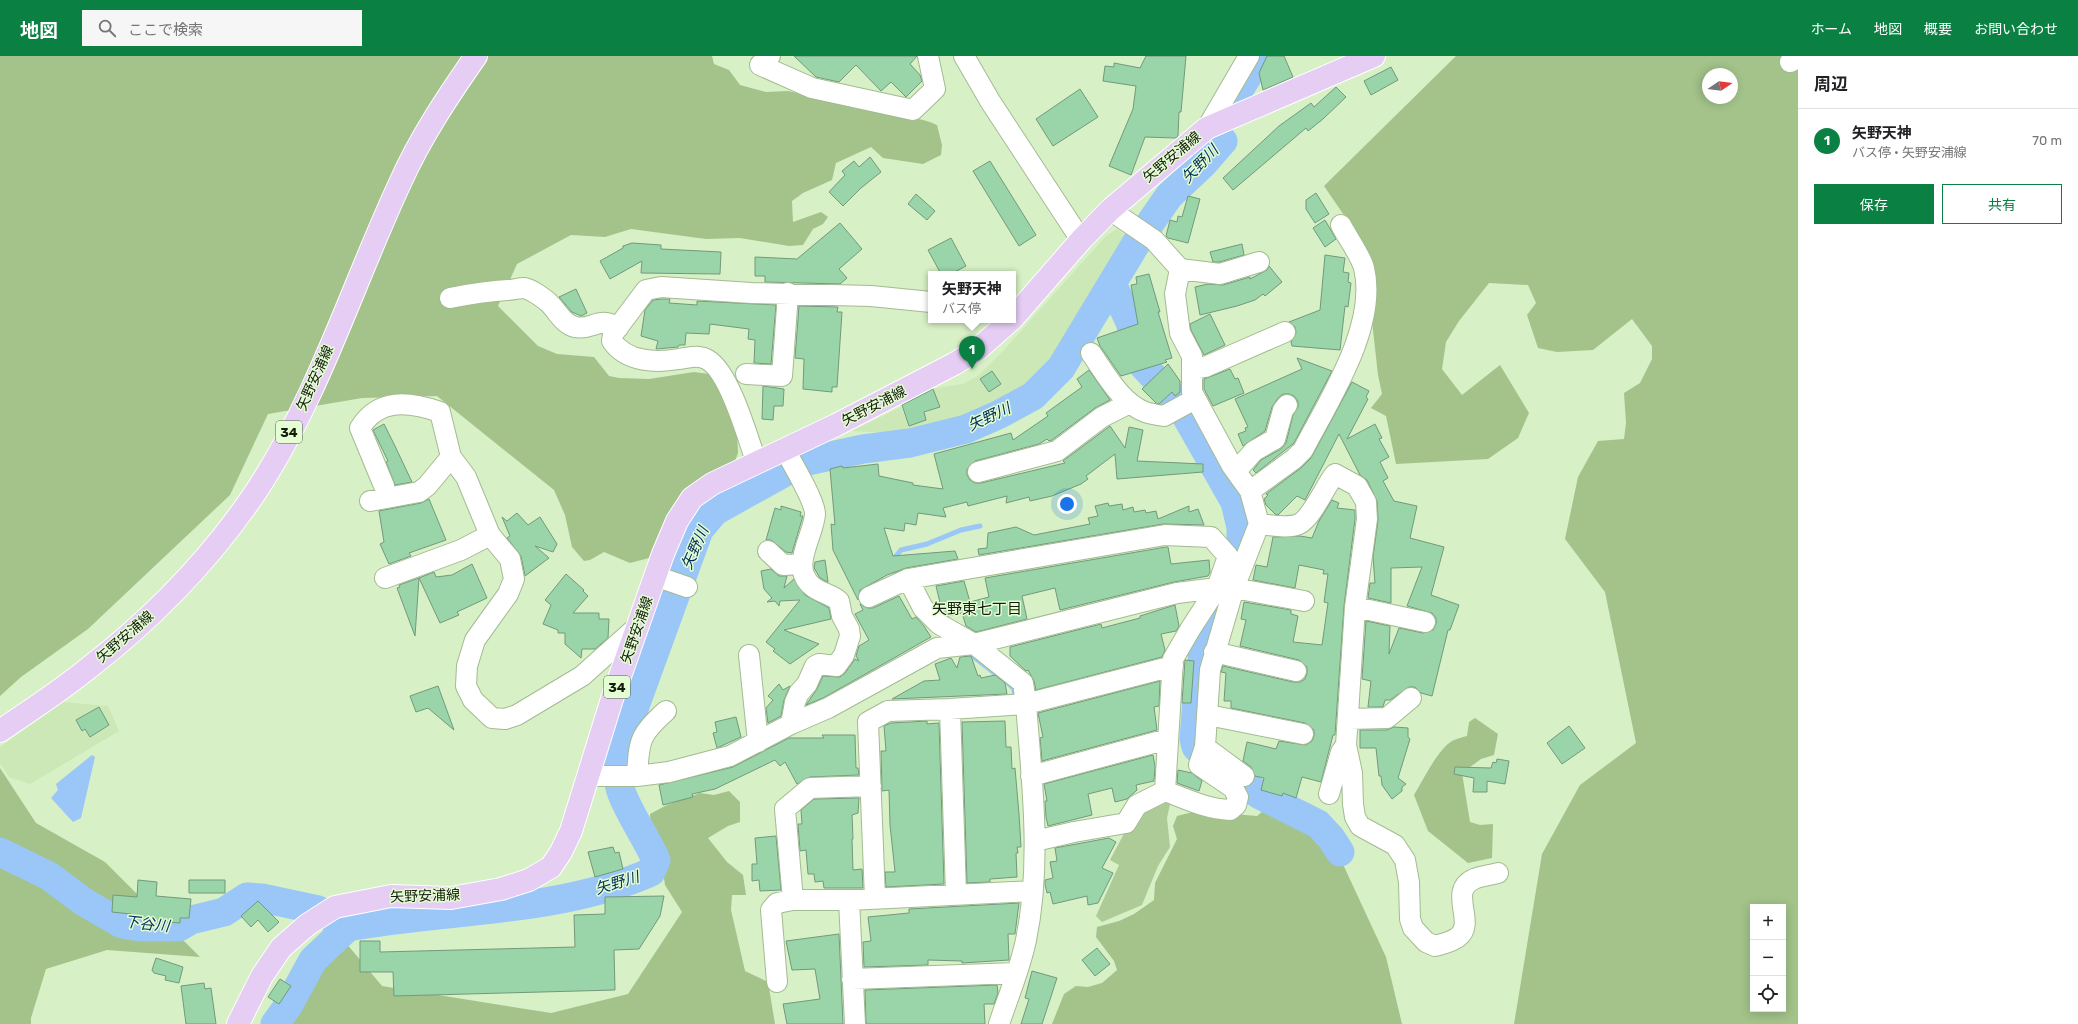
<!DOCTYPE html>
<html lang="ja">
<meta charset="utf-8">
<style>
body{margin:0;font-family:Rubik,"Noto Sans JP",sans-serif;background:#f6f6f6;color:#202124}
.controls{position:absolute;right:12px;bottom:12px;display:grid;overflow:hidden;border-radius:0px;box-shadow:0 2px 10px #0003}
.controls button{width:36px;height:36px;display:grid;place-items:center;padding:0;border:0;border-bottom:1px solid #e0e0e0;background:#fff;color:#202124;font:20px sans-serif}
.compass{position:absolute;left:1702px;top:12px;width:36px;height:36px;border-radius:50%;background:#fff;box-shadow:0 2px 10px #0003;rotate:77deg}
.you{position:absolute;left:1067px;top:448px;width:14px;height:14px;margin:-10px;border:3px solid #fff;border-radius:50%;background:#1a73e8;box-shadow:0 0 0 6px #1a73e833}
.badge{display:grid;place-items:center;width:26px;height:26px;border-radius:50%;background:#0b8043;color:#fff;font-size:13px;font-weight:700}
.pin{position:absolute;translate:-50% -33px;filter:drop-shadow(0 1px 2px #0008)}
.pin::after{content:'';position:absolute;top:21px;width:14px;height:12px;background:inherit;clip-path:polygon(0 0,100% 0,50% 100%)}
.popup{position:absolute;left:928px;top:215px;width:88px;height:52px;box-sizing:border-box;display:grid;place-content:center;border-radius:0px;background:#fff;filter:drop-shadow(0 1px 3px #0005);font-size:13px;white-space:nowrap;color:#757577}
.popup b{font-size:15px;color:#202124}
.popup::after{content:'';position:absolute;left:50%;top:100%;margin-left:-8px;border:8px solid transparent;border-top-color:#fff}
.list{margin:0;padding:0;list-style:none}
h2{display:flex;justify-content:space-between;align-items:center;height:52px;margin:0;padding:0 16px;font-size:17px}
h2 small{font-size:13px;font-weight:400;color:#757577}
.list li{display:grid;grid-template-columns:26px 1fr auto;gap:12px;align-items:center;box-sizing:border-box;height:64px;padding:0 16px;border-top:1px solid #e0e0e0}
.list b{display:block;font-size:15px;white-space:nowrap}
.list p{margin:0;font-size:13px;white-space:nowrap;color:#757577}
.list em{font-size:13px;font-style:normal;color:#757577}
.actions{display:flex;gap:8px;padding:12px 16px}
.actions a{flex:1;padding:9px 0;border:1px solid #0b8043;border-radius:0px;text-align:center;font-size:14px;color:#0b8043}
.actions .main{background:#0b8043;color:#fff}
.icon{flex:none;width:22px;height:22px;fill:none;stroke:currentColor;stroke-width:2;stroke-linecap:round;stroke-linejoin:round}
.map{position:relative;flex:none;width:1798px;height:968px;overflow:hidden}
header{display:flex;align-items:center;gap:24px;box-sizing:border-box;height:56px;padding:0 20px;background:#0b8043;color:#fff}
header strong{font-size:19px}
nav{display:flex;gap:22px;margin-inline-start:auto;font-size:14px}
.search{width:280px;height:36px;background:#f6f6f6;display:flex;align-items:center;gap:10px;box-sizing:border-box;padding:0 14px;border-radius:0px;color:#757577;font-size:15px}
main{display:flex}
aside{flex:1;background:#fff}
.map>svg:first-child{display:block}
</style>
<header>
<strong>地図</strong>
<div class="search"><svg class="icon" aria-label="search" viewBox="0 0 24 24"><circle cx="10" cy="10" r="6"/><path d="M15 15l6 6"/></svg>ここで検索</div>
<nav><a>ホーム</a><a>地図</a><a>概要</a><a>お問い合わせ</a></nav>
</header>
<main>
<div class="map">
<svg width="1798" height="968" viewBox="0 0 1798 968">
<rect width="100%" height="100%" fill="#d7f0c5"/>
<path fill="#cbe8b6" d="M1117,173l11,8 -79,130 -36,29 -26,13 -92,24 -43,-2 49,-24 8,19 17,-6 -2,-6 16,-7 -9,-18 32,-5 15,-8 26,-26 102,-114z
M63,646l45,4 11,25 -89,53 -21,-7 -9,-14v-16z"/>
<path fill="#adcb97" d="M1213,550l-14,52 -16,-2z
M1171,744l-4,18 3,29 -12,19 -16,39 -40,17 -6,-6 23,-51 -9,-5 17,-32 23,-27z"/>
<path fill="#a3c38a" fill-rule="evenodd" d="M0,0h712l2,8 15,6 11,15 26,7 22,-1 55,12 14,6 15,-3c23,17 41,7 65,19l5,20 -1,10 -18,9 -40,-6 -12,-11 -35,16 -4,17 -29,13 -11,8 1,21 28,-10 7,5 -5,7 -10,5 -10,16 -14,1 -49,-8 -34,1 -75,-10 -26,8 -34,-2 -54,29 -19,42 40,40 19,8 37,3 15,19 10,2 30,1 45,-7 15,2 10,11 18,44 1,24 -4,11 -71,64 -14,30 -19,5 -26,-11 -14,8 -6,1 -12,-14 -7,-32 -11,-25 -117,-94 -75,2 -94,16 -38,81 -142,134 -67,48 -21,19z
M1456,0h342v968h-284l28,-170 38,-69 56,-42 -31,-151 -40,-53 13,-62 20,-36 26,-2 2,-16 -2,-30 16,-10 12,-24v-13l-20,-27 -39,31 -36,2 -19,-4 -11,-33 9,-12 -8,-18 -39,-2 -30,38 -13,21 -4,27 20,26 38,-30 29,48 -11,25 -30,21 -92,5 -10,-48 -15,-8 11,-14 -4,-19 -6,-54 -22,-97 -26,-38zM1708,18h24v24h-24zM1753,851h30v102h-30z
M1475,662l23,16 -4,21 -13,4 -19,14 8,49 10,3 13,-1 -1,34 -24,5 -40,-32 -14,-36c8,-13 24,-46 38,-54 4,-2 10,-4 15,-5l2,-14z
M0,712l36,55 69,39 95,95 -93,-7 -61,19 -15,49v6h-31z
M729,735l11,11v20l-12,4 -20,12 19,24 16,13 3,20h-14l-1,15 14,61 23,11 7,42h-503l40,-67 34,-14 36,43 169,27 77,-19 54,-82 -17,-27 -4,-28 -10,-23 -1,-20 17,-9 33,-12 14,2z
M1292,747l10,4 8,10h11l65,140 16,67h-350l12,-30 12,-8 12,1 14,-4 15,-13 -3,-9 -18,-24 1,-10 22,-6 15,-7 20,-14 1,-17 22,-44 -4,-13 4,-10 20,-5 60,5 12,-10 13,4z"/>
<path fill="#9ac6f8" d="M92,699l3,2 -14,61 -8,4 -22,-24 7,-8 -2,-6z"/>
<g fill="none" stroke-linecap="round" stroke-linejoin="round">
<path stroke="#9ac6f8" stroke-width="5" d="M899,523l-3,-4 -1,-14 1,-5 5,-6 26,-6 34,-14 19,-4
M970,598l27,21
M1008,627l6,6 1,12"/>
<path stroke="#9ac6f8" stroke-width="29" d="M1235,50l4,-16 21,-34
M1112,228l18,38 11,41 34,37
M1185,358l50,88 6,25v20l-36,102 -6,25 -5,65 2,8 16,15 48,33 58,29 13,14 9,14
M0,796l49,24 35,26 38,22 18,3h39l12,-7 33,-8 23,-15 15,1 56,12 29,17
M348,871c98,-18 211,-14 303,-55l5,-12c-10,-23 -25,-43 -34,-66 -4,-10 -5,-22 -7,-33l84,-231 16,-19 88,-49 60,-13 47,-6 56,-14 32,-14 35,-19 28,-28 76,-126 32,-46 34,-32 20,-23
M275,968l13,-18 25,-46 35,-33"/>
</g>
<path fill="#9ad5a9" stroke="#72997c" d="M794,0h123l-7,8 10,11 2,6 -16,16 -15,-15 -10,9 -25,-26 -17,17 -23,-5z
M1146,0h40l-5,56h-2l-1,24 -2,2 -31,-1 -14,38 -22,-9 24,-57 3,-23 -33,-5 2,-15 9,1v-4l26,5z
M1267,0h17l9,21 -30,13 -4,-17z
M1391,11l7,13 -27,15 -7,-14z
M1336,31l10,10 -23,22 -15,12 -2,-3 -73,62 -10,-12 56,-52 32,-23 3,4z
M1080,33l18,28 -45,29 -17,-27z
M870,101l11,15 -20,16 -18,18 -14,-14 16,-17 -3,-4 12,-10 5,6z
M990,105l46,74 -17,11 -46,-75z
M1316,137l13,21 -14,9 -9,-14v-9z
M916,138l19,17 -8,9 -19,-16z
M1188,140l12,3 -12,44 -20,-5 -2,-2 4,-16 7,2 1,-6 4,1z
M1325,164l11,19 -11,8 -12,-19z
M840,167l22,26 -23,20 8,9 -7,6 -75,-2v-6h-10v-19l42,2z
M951,182l15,28 -15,8h-10l-13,-24z
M632,187l29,2v4l60,3 -1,22 -79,-1 1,-12 -32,18 -10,-18 23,-13v-2z
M1242,188l2,11 -25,7h-6l-3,-10z
M1325,199l20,3 -2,14 6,1 -1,9 3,1 -3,24 -3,-1 -5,44 -48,-4 -1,-4 5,-9 -1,-6 -6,-5 31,-12z
M1269,210l13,16 -17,14 -2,-2 -8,6 -18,6 -37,9 -5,-28 13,-3 15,1 27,-8v2l17,-9z
M1149,218l11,38h-2l14,46 -7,2 2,2 -46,14 -21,-30 -3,-8 41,-14 -7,-39 6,-1 -1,-7z
M576,233l11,24 -6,3 -9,-4 -13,-15z
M662,243h8l-1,4 28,2v-4l79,4 -5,59 -17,-1 1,-23 -7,-1 1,-10 -39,-5 -1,10 -23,-1 -1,12h-6l-1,2 -22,2 2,-8 -17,-5 4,-26 8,-10z
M799,250l39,1 -1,5h5l-5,75h-5v5l-29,-3 1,-30 -9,-1z
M1210,258l15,31 -21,10 -13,-25 -1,-6z
M1297,302l35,13 -38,72 -38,30 -3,-3 8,-10 20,-11 5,-6 7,-28 5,-8v-6l-4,-5 -5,-2h-6l-5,4 -6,9 -7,24 -22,15 -5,-12 8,-3 -1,-3 3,-1 -13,-28 67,-30z
M1168,308l12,17v11l-5,4 -3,-4 -13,12 -3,-1 -14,-14z
M1230,313l5,10 3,-1 6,15 -31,13 -9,-17v-10z
M1089,314l21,30 -15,8 -43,32 -3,1 -2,-2 -8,5 -64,17 -8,8v6l3,5 5,3h6l84,-20 -2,-2 47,-35 15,22 4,-21 14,3 -6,31 66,3v8l-86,7 -2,-25 -29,22 2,3 -7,5 -29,12 -22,5 -1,-4 -23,6 1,-7 -39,10 -1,-4 -24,6 3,9 -28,-4 -2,12 -11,-2 -1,8 -20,-3 9,28 62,-5 3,8 -52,9 -19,7 -27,15 -2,10 -25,-50 -2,-26 4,1 -5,-56 12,-3 1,2 35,-4 1,12 34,7v2l30,4 -9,-35 77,-21 2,7 35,-24 -2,-3 36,-26 -5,-8z
M992,315l9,13 -12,8 -9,-13z
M1352,326l17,9 -3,6 2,2 -21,40 28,-15 7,14 -3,1 10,18 -9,5 8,16 -5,3 11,20 23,5 -7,32 34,9 -13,48 28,10 -9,25h-2l-16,66 -11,-3 -6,-6h-6l-19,13h-5l-2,7h-15l3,-26 -9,-2 4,-58 24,5 -1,28 10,-26 24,5 10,-3 3,-6v-6l-4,-5 -25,-7 15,-39 -31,1v35l-23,-5 2,-15h5l-2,-26 5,-37 -1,-19 -10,-21 -7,-5 -21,-41 -34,66 -8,-4 -19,19 -3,-1 -9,-9 -2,-6 4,-4 -2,-1 35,-26 10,-10z
M763,330l21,3 -1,17h-9l-1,14 -11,-1z
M933,333l7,18 -16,5 2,8 -17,6 -7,-21z
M384,368l10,20 18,38 -17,3 -9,-23 2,-1 -15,-31z
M429,443l17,41 -37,13 2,3 -22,8 -9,-20 4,-2 -5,-31 42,-8z
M1332,444l7,3 -2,5 18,2v9l-11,87 -9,129h-2l-12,47 -19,-5 -6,21 -13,-5 -1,3 -21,-6 3,-12 -9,-2 -4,-9 -8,-6 4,-19 29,7 3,-8 27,4 6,-4 2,-5v-6l-9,-7 -74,-15v-7h-7l2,-28 -5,-1 2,-6 70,16h7l5,-3 2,-6v-6l-8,-7 -59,-14 6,-26 -5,-1 3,-17 47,8v4l7,2 -5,26 29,3 6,-42 -4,-1 4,-28h-5l1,-4 -25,-5 -4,23 -42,-8 3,-15 11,2 6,-30 27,-1 12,2 7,-17z
M1108,447l1,3 13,-2 1,6 10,-3 1,5 11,-2 1,3 10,-2 2,8 31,-13v6l9,-3 6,16 -41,-1 -184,31 -1,-6 9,-1 1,-15 28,-6 18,8 56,-11 -2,-6 10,-2 -3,-10z
M781,450l20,6 -1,4h3l-11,37 -6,-1 -15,-12h-5l9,-32 6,2z
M517,457l11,12 12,-8 17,27 -4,8 -18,-6 14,12 -24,18 -4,-20 -14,-18 3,-2 -8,-19 5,4z
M1166,491h2l3,17 38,-4 1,12 -2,4 -34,6 -114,28 -5,-22 -33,8 5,23 -51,13 -10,-6 -4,-13 -14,3 -6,-5 -6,-25 28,-5 6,21 19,-5 -4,-19z
M825,504l3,22 -8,-4 -6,-10 1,-6z
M472,508l15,34 -30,14 2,3 -19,8 -21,-45 15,-6 2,5 16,-2z
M771,513l8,7h8l-3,12 10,-9 11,16 24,13 2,11 -47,11 35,14 -29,20 -17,-13 2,-2 -9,-7 34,-42 -20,1 -1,5 -4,-5 -8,1 5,-4 -8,-9 -3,-18z
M566,518l18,16 -1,1 5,5 -15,17h26v6h10l-1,19 -13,11h-13l-1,9 -16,-14v-11h-7v-3l-15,-6 8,-19 -6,-5z
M419,522l-4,58 -18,-48 3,-1 -1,-2z
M899,540l13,23 4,-2 8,9 7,11 -108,61 -17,7 11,-16 6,-13 17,1 5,-4 10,-14 4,2 -3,-5 3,-10 10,-6 -14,-26 8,-4 -3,-6 8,4h5z
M1175,549l4,21 -3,5 -15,3 4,16 -3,7 -126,33 -2,-9 -6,-11 -2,1 -16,-15v-9l91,-23 1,4 38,-10v-2z
M971,600l7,20 2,-1 1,3 14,-3 10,8 2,11 -115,5 32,-18 16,-1 -5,-16 16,-6 6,10 3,-11z
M1185,604l9,1 -3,42h-9z
M1160,625l-1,25 -5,1 3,23 -115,31 -2,-23 3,-1 -5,-24z
M779,628l4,6 7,-4 -6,14 -3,16 -13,7 -2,-15 7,-8 -5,-4z
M438,630l16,44 -26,-22 -12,4 -6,-16z
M99,651l10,18 -19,12 -5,-8 -3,2 -6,-11z
M736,661l5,20 -24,11 -4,-15 4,-1 -2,-10z
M927,665v3l12,-1 5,161 -58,3 -1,-15h10l-5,-47 -1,-35 -7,1 -1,-40h5l-2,-25 7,-3z
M1005,665l1,26h5l1,22 3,-1 4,46 2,33h-4l1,6h-2l1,24 -27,2v3l-23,1 -5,-161z
M1569,670l16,22 -23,16 -15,-21z
M1394,671l14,1v9l2,2 -12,39 8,6 -4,3v4l-10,8 -10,-14 -1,-9h-2l-3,-28h-16v-18h27z
M822,679h33l1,33h2l1,7 -49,2 -13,7 -12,-22 -5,4 -5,-6 -60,29 -23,5 1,3 -30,8 -4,-20 74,-18 56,-29h35z
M1153,699l2,11 -1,15 -18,4 1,5 -10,9 -12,3 -3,-14 -24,6 4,21 -44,11 -2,-9 -1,-16h2l-3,-17z
M1497,703l12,2 -4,23 -18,-3v11h-14l1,-14 -20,-4 1,-7 36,1 2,-6 3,1z
M1178,714l14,3 10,8 -3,10 -22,-8z
M859,742l-1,15 -6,2 1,24h-1l1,31 9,-1 1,19h-39l-1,-7 -8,1 -1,-8h-6l-2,-24 -6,1 -2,-27h4l-1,-14 13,-11z
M776,780l5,54 -21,1 -1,-11 -7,1v-17h5l-2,-26z
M1109,782l7,4 -14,26 11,5 -15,30 -10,2 -1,-9 -34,8 -3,-12 -3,1 -2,-9v-4l8,-2 -3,-16 7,-1 -2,-13z
M613,791l2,6 4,-1 4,17 -28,8 -7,-25z
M138,824l19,2 -1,14 35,3 -2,19h-9v5l-30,-2 1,-2 -20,-1v-4l-19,-2 1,-17 24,2z
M189,824h36v13h-36z
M664,840l-4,20 -21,33 -25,1 1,40 -221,6 -1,-24h-33v-31h20v11l195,-5 -1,-32 31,-1v-17z
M258,845l21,21 -11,10 -10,-12 -7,7 -10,-11z
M1019,847l-4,31h-7l1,26 -47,3v-2l-34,-1v5l-64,2 -1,-25 8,-1 -3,-24 41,-4v-4z
M839,878l4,90h-56l-4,-20 37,-5 -5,-30 -23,1 -6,-29z
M1097,892l13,16 -15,12 -13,-16z
M156,902l27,9 -4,16 -14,-3 1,-4 -12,-3 -2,-3z
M1032,915l25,7 -15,46h-21l8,-25 -4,-1z
M280,923l11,7 -12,18 -11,-7z
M204,927l1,6 6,-1 5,36h-30l-5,-38z
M997,929l1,8 -4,11h-10l1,20h-119l-1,-34z"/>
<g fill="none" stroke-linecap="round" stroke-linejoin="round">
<g stroke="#a3bb92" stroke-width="22">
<path id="minor" d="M770,0l-10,9 52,23 101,22 22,-21 -7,-33
M964,0l26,45 91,139
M1790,6l8,-4
M1207,72l42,-72
M1180,213l40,5 39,-12
M450,242c20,-4 38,-7 58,-8 5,0 11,-2 16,-2 7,1 21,11 26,16 8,8 13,20 25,23 18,4 23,-12 43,1
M1091,297c14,20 30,50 54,59 6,2 13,3 19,4l31,-17
M1193,313l12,-2 80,-35
M746,318l36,2 6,-83
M785,394c7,13 30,51 30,64 -1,22 -26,53 -3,72 8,7 19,8 27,15l3,15 7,13 1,7 -6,19 -8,11 -17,-2 -4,2 -8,18 -8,9 -4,9 -4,22
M757,408c-9,-25 -27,-91 -49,-104 -10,-6 -19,-2 -29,-1 -23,4 -53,3 -67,-18l1,-7 33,-44 15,-3 90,6 120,3 60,6
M1236,415l18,-20 21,-12 8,-29 4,-5
M978,416l79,-21 45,-34 28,-14
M384,430l-24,-58c19,-31 50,-26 80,-16l11,45 15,20 24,58 20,24 4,20 -6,15 -33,46 -8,26 -1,20 7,14 19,18 13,1 12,-4 65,-39 56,-50
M1250,435l44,-32 9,-9c26,-50 75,-124 61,-182 -3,-12 -17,-31 -23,-43
M370,445l49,-9 8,-6 24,-29
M1259,468c12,1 28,5 40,0 13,-6 26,-38 36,-50l22,12 9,16 1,17 -12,88 -9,138 6,28 1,31 2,13 5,9 35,19 10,15 4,22 1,37 3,9 13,14 9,4c7,-2 17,-4 23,-9 19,-14 -11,-46 16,-58 7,-3 17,-4 24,-6
M768,495l15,14 18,-1
M655,520l32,11
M385,522l76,-28 29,-15
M908,523l15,29 16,16 35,20 49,39 3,21c6,78 16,159 0,236 -6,29 -18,57 -27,84
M869,541l39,-18 257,-44 46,2 17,19 -11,32 -26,40 -18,31 -8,132
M1355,551l70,15
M1214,596l82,19
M749,599l9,87
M1208,659l95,19
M1348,663l39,-1 24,-20
M1205,691l39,29
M589,720h48l32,-4 61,-16 61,-32 37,-16 109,-60 37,-4 203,-51 40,-5h17l70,13
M637,720c2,-35 2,-41 29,-65
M1031,720l137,-37
M1329,738l12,-42 5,-7
M1035,785l39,-9 52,-9 11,-18 28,-14c21,8 41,18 65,19l6,-5 2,-8 -5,-9 -34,-23 6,-18 5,-77 24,-82 25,-64 -9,-33 -18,-25 -40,-74v-36l-12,-23 -5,-39 5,-25 -26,-29 -44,-30
M956,838l-6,-185 76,-5 147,-38
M875,842l-7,-176 20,-11 62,-2
M793,844l-8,-91 25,-21 61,-2
M852,923l164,-6
M777,926l-6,-72 6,-7 16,-3h56
M855,968l-6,-124 183,-9"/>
</g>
<g stroke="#fff" stroke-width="24">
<path id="major" d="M1013,262l68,-78 29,-30 97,-82 167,-72
M0,675c29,-20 59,-39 86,-61 65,-50 123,-109 169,-177 63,-95 97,-207 145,-310 20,-45 48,-87 76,-127
M238,968l24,-48 19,-28 26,-23 28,-18 56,-11 60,2 50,-9 28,-9 22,-13 10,-15 10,-21 41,-132 51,-145 14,-33 15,-23 20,-14 124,-59 118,-61 23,-14 34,-30"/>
</g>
<use href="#minor" stroke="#fff" stroke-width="20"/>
<use href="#major" stroke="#e5cdf4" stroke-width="22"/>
</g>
<g text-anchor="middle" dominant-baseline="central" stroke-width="3" stroke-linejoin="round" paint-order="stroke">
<g fill="#e4fdd2" stroke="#526048" stroke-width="1">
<rect x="276" y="365" width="26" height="22" rx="3"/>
<rect x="604" y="620" width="26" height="22" rx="3"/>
</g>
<g font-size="13" font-weight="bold" fill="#141c0d">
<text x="289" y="376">34</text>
<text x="617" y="631">34</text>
</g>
<g font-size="14" fill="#141c0d" stroke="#e4fdd2">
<text transform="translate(1172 101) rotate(-40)">矢野安浦線</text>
<text transform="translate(315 322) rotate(-66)">矢野安浦線</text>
<text transform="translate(874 350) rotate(-27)">矢野安浦線</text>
<text transform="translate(637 574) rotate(-71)">矢野安浦線</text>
<text transform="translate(125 581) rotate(-41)">矢野安浦線</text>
<text transform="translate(425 840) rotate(-2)">矢野安浦線</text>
</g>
<g font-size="15" font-style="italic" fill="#002d59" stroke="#e4fdd2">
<text transform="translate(1200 108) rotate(-46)">矢野川</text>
<text transform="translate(989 361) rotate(-25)">矢野川</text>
<text transform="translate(695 492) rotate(-66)">矢野川</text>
<text transform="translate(617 827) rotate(-17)">矢野川</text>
<text transform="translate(147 868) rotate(6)">下谷川</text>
</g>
<g font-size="15" fill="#141c0d" stroke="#e4fdd2">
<text x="977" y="553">矢野東七丁目</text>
</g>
</g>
</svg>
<div class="controls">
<button>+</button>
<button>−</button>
<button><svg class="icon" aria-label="locate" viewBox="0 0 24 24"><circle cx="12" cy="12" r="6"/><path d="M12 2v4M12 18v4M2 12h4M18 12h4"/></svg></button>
</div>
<svg class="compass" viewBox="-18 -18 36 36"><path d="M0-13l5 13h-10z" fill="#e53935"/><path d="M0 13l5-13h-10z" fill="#757577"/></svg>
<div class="you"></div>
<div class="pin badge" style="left:972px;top:313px">1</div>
<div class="popup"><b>矢野天神</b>バス停</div>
</div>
<aside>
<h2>周辺<small></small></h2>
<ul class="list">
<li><span class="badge">1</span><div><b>矢野天神</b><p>バス停 · 矢野安浦線</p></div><em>70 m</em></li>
</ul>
<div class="actions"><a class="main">保存</a><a>共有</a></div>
</aside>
</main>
